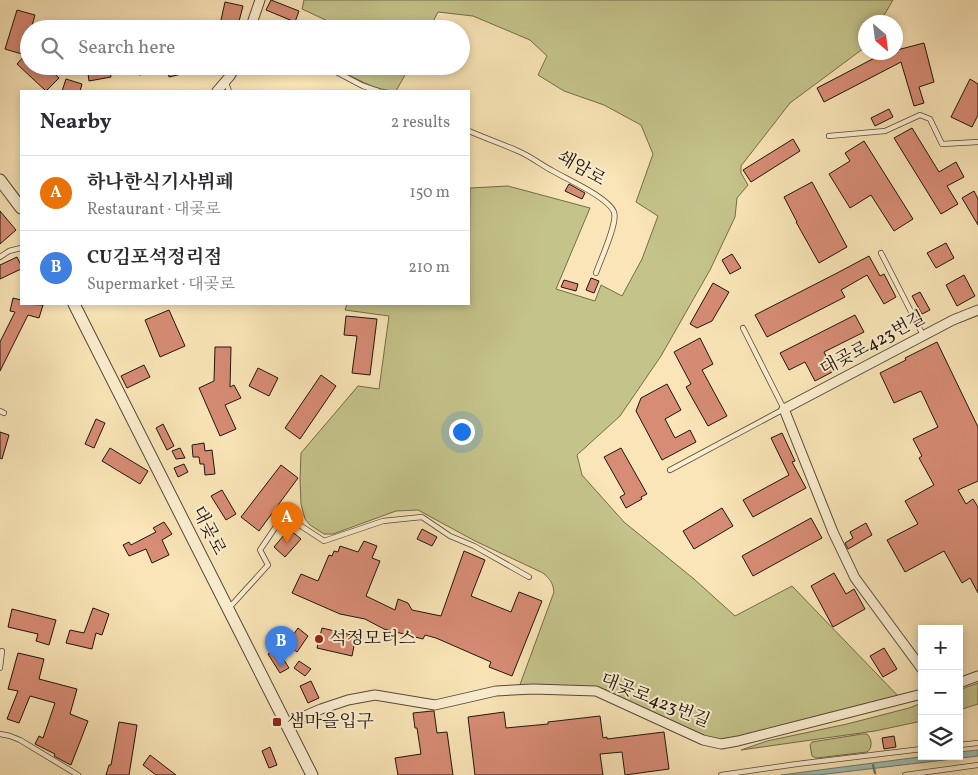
<!DOCTYPE html>
<meta charset="utf-8">
<style>
body{margin:0;font-family:Vollkorn,"Noto Serif KR",serif;background:#f2f2f3;color:#2b2b33}
.controls{position:absolute;right:15px;bottom:15px;display:grid;overflow:hidden;border-radius:0px;box-shadow:0 2px 8px #0003}
.controls button{width:45px;height:45px;display:grid;place-items:center;padding:0;border:0;border-bottom:1px solid #e1e1e2;background:#fff;color:#2b2b33;font:25px sans-serif}
.compass{position:absolute;left:858px;top:15px;width:45px;height:45px;border-radius:50%;background:#fff;box-shadow:0 2px 8px #0003;rotate:152deg}
.you{position:absolute;left:461px;top:431px;width:18px;height:18px;margin:-12px;border:4px solid #fff;border-radius:50%;background:#1a73e8;box-shadow:0 0 0 8px #1a73e833}
.badge{display:grid;place-items:center;width:32px;height:32px;border-radius:50%;background:#111827;color:#fff;font-size:16px;font-weight:700}
.pin{position:absolute;translate:-50% -41px;filter:drop-shadow(0 1px 2px #0008)}
.pin::after{content:'';position:absolute;top:26px;width:18px;height:15px;background:inherit;clip-path:polygon(0 0,100% 0,50% 100%)}
.list{margin:0;padding:0;list-style:none}
h2{display:flex;justify-content:space-between;align-items:center;height:65px;margin:0;padding:0 20px;font-size:21px}
h2 small{font-size:16px;font-weight:400;color:#7c7c81}
.list li{display:grid;grid-template-columns:32px 1fr auto;gap:15px;align-items:center;box-sizing:border-box;height:75px;padding:0 20px;border-top:1px solid #e1e1e2}
.list b{display:block;font-size:19px;white-space:nowrap}
.list p{margin:0;font-size:16px;white-space:nowrap;color:#7c7c81}
.list em{font-size:16px;font-style:normal;color:#7c7c81}
.icon{flex:none;width:28px;height:28px;fill:none;stroke:currentColor;stroke-width:2;stroke-linecap:round;stroke-linejoin:round}
.map{position:relative;flex:none;width:978px;height:775px;overflow:hidden}
.search{position:absolute;background:#fff;box-shadow:0 2px 8px #0003;left:20px;top:20px;width:450px;height:55px;display:flex;align-items:center;gap:12px;box-sizing:border-box;padding:0 18px;border-radius:28px;color:#7c7c81;font-size:19px}
.panel{position:absolute;background:#fff;box-shadow:0 2px 8px #0003;left:20px;top:90px;width:450px;height:215px;border-radius:0px}
.map>svg:first-child{display:block}
</style>
<div class="map">
<svg width="978" height="775" viewBox="0 0 978 775">
<rect width="100%" height="100%" fill="#f9e5b7"/>
<filter id="stains"><feTurbulence type="fractalNoise" baseFrequency=".004" numOctaves="4"/><feColorMatrix values="0 0 0 0 .2 0 0 0 0 .09 0 0 0 0 .02 0 0 0 .5 -.17"/></filter>
<radialGradient id="worn" r=".72"><stop offset=".6" stop-color="#630" stop-opacity="0"/><stop offset="1" stop-color="#630" stop-opacity=".3"/></radialGradient>
<path fill="#c4c38a" stroke="#726c4b" d="M304,0h589l-13,22h-14v24l-2,2 -74,55 -49,63v7l7,12 -11,13 -2,19 -25,53 -49,86 -41,60 -43,39 5,20 42,47 70,57 41,37 57,-30 110,114 -181,44 -125,-53 -78,-1 36,-98c-1,-9 -4,-13 -11,-19l-68,-32 -57,-31 -22,1 -63,23h-9l-14,-9 -5,-6 -4,-15 -1,-24 1,-27 57,-67 21,3 10,-73 -44,-6 2,-6h122l1,-116 38,-2 82,22 -34,81 39,12 6,-16 21,11 20,-37 16,-43 -22,-14 17,-48 -12,-29 -37,-20 -40,-14 -26,-16 9,-19 -17,-16 -57,-24 -35,-4 -9,17h-84l-43,-20z
M336,66h74l-14,25c-21,0 -42,-14 -61,-23z
M978,683v21l-19,6v-20z
M922,703v18l-47,10 -134,19 26,-9 80,-17 62,-16z
M862,734h5c5,5 6,14 0,18l-51,6 -4,-2 -2,-11 2,-3z"/>
<path fill="#9ebeb3" stroke="#6c7a70" d="M978,750v6l-160,19h-37l146,-19h32v-4z"/>
<g fill="none" stroke-linecap="round" stroke-linejoin="round">
<path stroke="#6c7a70" stroke-width="2.5" d="M873,765l2,8"/>
</g>
<path fill="#d78c75" stroke="#20140c" d="M271,0l28,11 -4,11 -29,-12z
M225,2l18,4 -6,23h-18z
M17,10l18,5 -4,14h-2v37h17l13,12 -13,13 -29,-27 8,-9 -20,-6z
M924,43l10,39 -15,5 5,16 -10,3 -13,-44 -77,40 -7,-14 69,-36h12l-1,-2z
M87,66h22l2,11 -22,4z
M138,66h28v4l-27,5z
M167,66h18l1,7 -17,4z
M66,79l16,5 -2,7h-18z
M970,79l8,5v31l-6,12 -21,-10z
M889,109l4,8 -18,9 -4,-8z
M912,128l27,44 17,-10 8,15 -17,9 11,18 -17,10 -47,-76z
M793,139l7,12 -49,31 -8,-12z
M864,141l49,78 -19,12 -23,-36 -21,13 -21,-34 21,-13 -5,-8z
M812,182l35,65 -28,16 -23,-41h1l-13,-25z
M569,184l16,9 -3,6 -17,-8z
M974,191l4,8v26l-16,-27z
M0,211l16,19 -16,14z
M946,243l8,15 -18,10 -9,-15z
M732,254l9,14 -11,6 -8,-14z
M869,256l11,20 4,-2 12,23 -12,7 -17,-29 -26,15 4,7 -78,40 -12,-22 84,-43z
M17,257l4,8v4l-21,10v-14z
M964,275l11,21 -18,10 -11,-21z
M591,278l8,3 -5,12 -8,-3z
M564,280l14,4 -2,7 -15,-4z
M713,283l16,9 -17,29 -15,7 -7,-4z
M920,292l10,18 -8,4 -10,-18z
M13,298l8,2v4l22,1 -4,13 -11,-3 -28,56v-29l15,-30 -5,-1z
M169,310l16,36 -25,11 -15,-37z
M855,315l9,17 -40,20 10,19 -19,10 -10,-19 -16,8 -9,-17z
M346,316l31,3 -7,56 -18,-2 5,-37 -13,-1z
M700,338l13,26 -11,6 25,46 -19,10 -22,-39 5,-3 -17,-32z
M937,342l41,85v54l-20,9 8,14 7,-5 5,8v86l-8,-15 -8,5 -18,-32 -39,21 -18,-32 31,-16 -13,-23 29,-16 -15,-27 3,-2 -9,-17 25,-12 -17,-36 -27,12 -14,-30 26,-13 -1,-2z
M215,347h16l-1,40 4,-2 7,13 -16,7 11,24 -16,7 -21,-48 15,-7z
M144,365l6,12 -23,11 -6,-12z
M258,368l20,10 -9,18 -20,-10z
M321,375l15,11 -36,53 -15,-11z
M667,384l14,26 -16,9 10,19 15,-8 6,12 -34,18 -26,-49 5,-13z
M96,419l9,4 -11,25 -9,-4z
M163,424l11,22 -7,4 -11,-22z
M0,432l9,3 -7,24 -2,-1z
M782,433l13,28 -3,1 14,26 -53,29 -10,-17 46,-25 -18,-37z
M204,443l1,8 7,-1 3,24 -10,1 -1,-11h-4l-1,-7h-6l-1,-12z
M110,448l38,23 -8,13 -38,-23z
M180,448l5,10 -9,1 -4,-8z
M621,448l26,46 -6,3 1,2 -16,9 -6,-11 5,-3 -21,-37z
M184,464l4,8 -10,5 -4,-9z
M281,465l17,13 -39,53 -18,-14z
M222,490l14,24 -10,6 -15,-24z
M722,508l11,18 -39,23 -11,-18z
M811,518l11,20 -69,38 -11,-20z
M164,522l8,12 -10,6 7,15 -17,8 -6,-14 -17,7 -6,-11 6,-3 2,3 25,-13 -3,-4z
M866,523l6,12 -24,14 -3,-6 8,-5 -3,-6z
M289,529l12,10 -16,18 -11,-10z
M422,529l15,8 -5,9 -15,-7z
M364,541l13,5 -5,12 8,3 -14,35 29,14 3,-11 10,4 4,7 29,6 23,-65 21,9 -14,36 40,16 8,-20 23,9 -30,75 -23,-9 2,-5 -55,-24 -11,-3 -2,4 -39,-10 -19,-10 -25,-5 -48,-21 9,-19 17,7 11,-26 3,1 2,-5 4,1 2,-6 18,6z
M834,573l12,21 8,-5 11,20 -32,18 -22,-41z
M93,608l16,6 -7,21 -6,-2 -4,16 -26,-6 4,-13 14,3z
M12,609l44,11 -7,25 -13,-4 2,-7 -30,-7z
M298,628l10,8 -11,16 -10,-8z
M322,628l34,8 -4,20 -35,-8z
M884,648l13,21 -14,8 -13,-21z
M277,649l12,19 -9,5 -12,-19z
M18,653l26,6 -5,20 38,10 -7,25 18,7 -17,44 -8,-4 -9,-5 1,-2 -20,-10 4,-8 4,2 12,-35 -25,-7 -11,27 -12,-4 11,-28 -10,-2z
M299,661l12,8 -6,7 -11,-8z
M311,681l8,17 -11,5 -8,-17z
M432,711h2l3,22 10,-1 6,43h-55l-3,-17 26,-4 -4,-26h-2l-2,-15z
M504,712l2,16 42,-4v-2l52,-6 3,22 4,-1v2l57,-7 5,37 -44,6 -3,-23 -22,2 3,21h-128l-7,-58z
M119,722l18,3 -8,50h-23l3,-10h2z
M894,736l2,11 -12,2 -2,-11z
M270,747l7,18 -8,3 -7,-17z
M150,755l26,20h-20l-13,-10z"/>
<g fill="none" stroke-linecap="round" stroke-linejoin="round">
<g stroke="#564837" stroke-width="6">
<path id="service" d="M325,66l38,20 15,5
M226,83l3,8
M469,131c16,7 33,13 49,20 12,5 22,13 33,19 15,9 57,27 63,42 4,11 -14,49 -18,61
M829,136l56,-5 35,-16 10,4 12,25 36,-2
M881,253l42,82
M0,257l9,-6 12,-3
M0,411l4,2
M670,470l114,-61 -41,-81
M229,608l39,-43 -8,-15 21,-31 14,3 29,19 59,-20 39,-4 28,19 24,10 55,31
M0,668l2,-17
M0,734l10,2 10,4 58,35
M959,745l19,-2
M721,775l76,-11 125,-15
M905,775l73,-10"/>
</g>
<g stroke="#564837" stroke-width="11">
<path id="minor" d="M250,29l10,-29
M217,91l13,-15 6,-10
M922,669l-67,-91 -22,-46 -49,-123 169,-89 25,-10
M959,683l19,-7
M286,724l35,-15 27,-9 27,-5 60,10 61,-14 37,-2 63,2 107,49 18,4 17,-3 184,-47"/>
</g>
<g stroke="#564837" stroke-width="13">
<path id="tertiary" d="M0,180l21,28
M74,304l238,471"/>
</g>
<use href="#service" stroke="#fbeed0" stroke-width="4.5"/>
<use href="#minor" stroke="#fbeed0" stroke-width="9"/>
<use href="#tertiary" stroke="#fbeed0" stroke-width="11"/>
</g>
<g fill="#8f2418" stroke="#fbeed0" stroke-width="2">
<circle cx="319" cy="639" r="5"/>
<rect x="272" y="717" width="10" height="10" rx="2.5"/>
</g>
<g text-anchor="middle" dominant-baseline="central" stroke-width="4" stroke-linejoin="round" paint-order="stroke">
<g font-size="18" fill="#20140c" stroke="#fbeed0">
<text transform="translate(581 169) rotate(30)">쇄암로</text>
<text transform="translate(873 344) rotate(-28)">대곶로423번길</text>
<text transform="translate(208 531) rotate(63)">대곶로</text>
<text transform="translate(655 701) rotate(22)">대곶로423번길</text>
</g>
<g font-size="18" fill="#20140c" stroke="#fbeed0" text-anchor="start">
<text x="329" y="639">석정모터스</text>
<text x="287" y="722">샘마을입구</text>
</g>
</g>
<rect width="100%" height="100%" filter="url(#stains)"/>
<rect width="100%" height="100%" fill="url(#worn)"/>
</svg>
<div class="controls">
<button>+</button>
<button>−</button>
<button><svg class="icon" aria-label="layers" viewBox="0 0 24 24"><path d="M12 4l9 5-9 5-9-5zM3 14l9 5 9-5"/></svg></button>
</div>
<svg class="compass" viewBox="-18 -18 36 36"><path d="M0-13l5 13h-10z" fill="#e53935"/><path d="M0 13l5-13h-10z" fill="#7c7c81"/></svg>
<div class="you"></div>
<div class="pin badge" style="left:287px;top:543px;background:#e8710a">A</div>
<div class="pin badge" style="left:281px;top:667px;background:#3f7fe0">B</div>
<div class="search"><svg class="icon" aria-label="search" viewBox="0 0 24 24"><circle cx="10" cy="10" r="6"/><path d="M15 15l6 6"/></svg>Search here</div>
<section class="panel">
<h2>Nearby<small>2 results</small></h2>
<ul class="list">
<li><span class="badge" style="background:#e8710a">A</span><div><b>하나한식기사뷔페</b><p>Restaurant · 대곶로</p></div><em>150 m</em></li>
<li><span class="badge" style="background:#3f7fe0">B</span><div><b>CU김포석정리점</b><p>Supermarket · 대곶로</p></div><em>210 m</em></li>
</ul>
</section>
</div>
